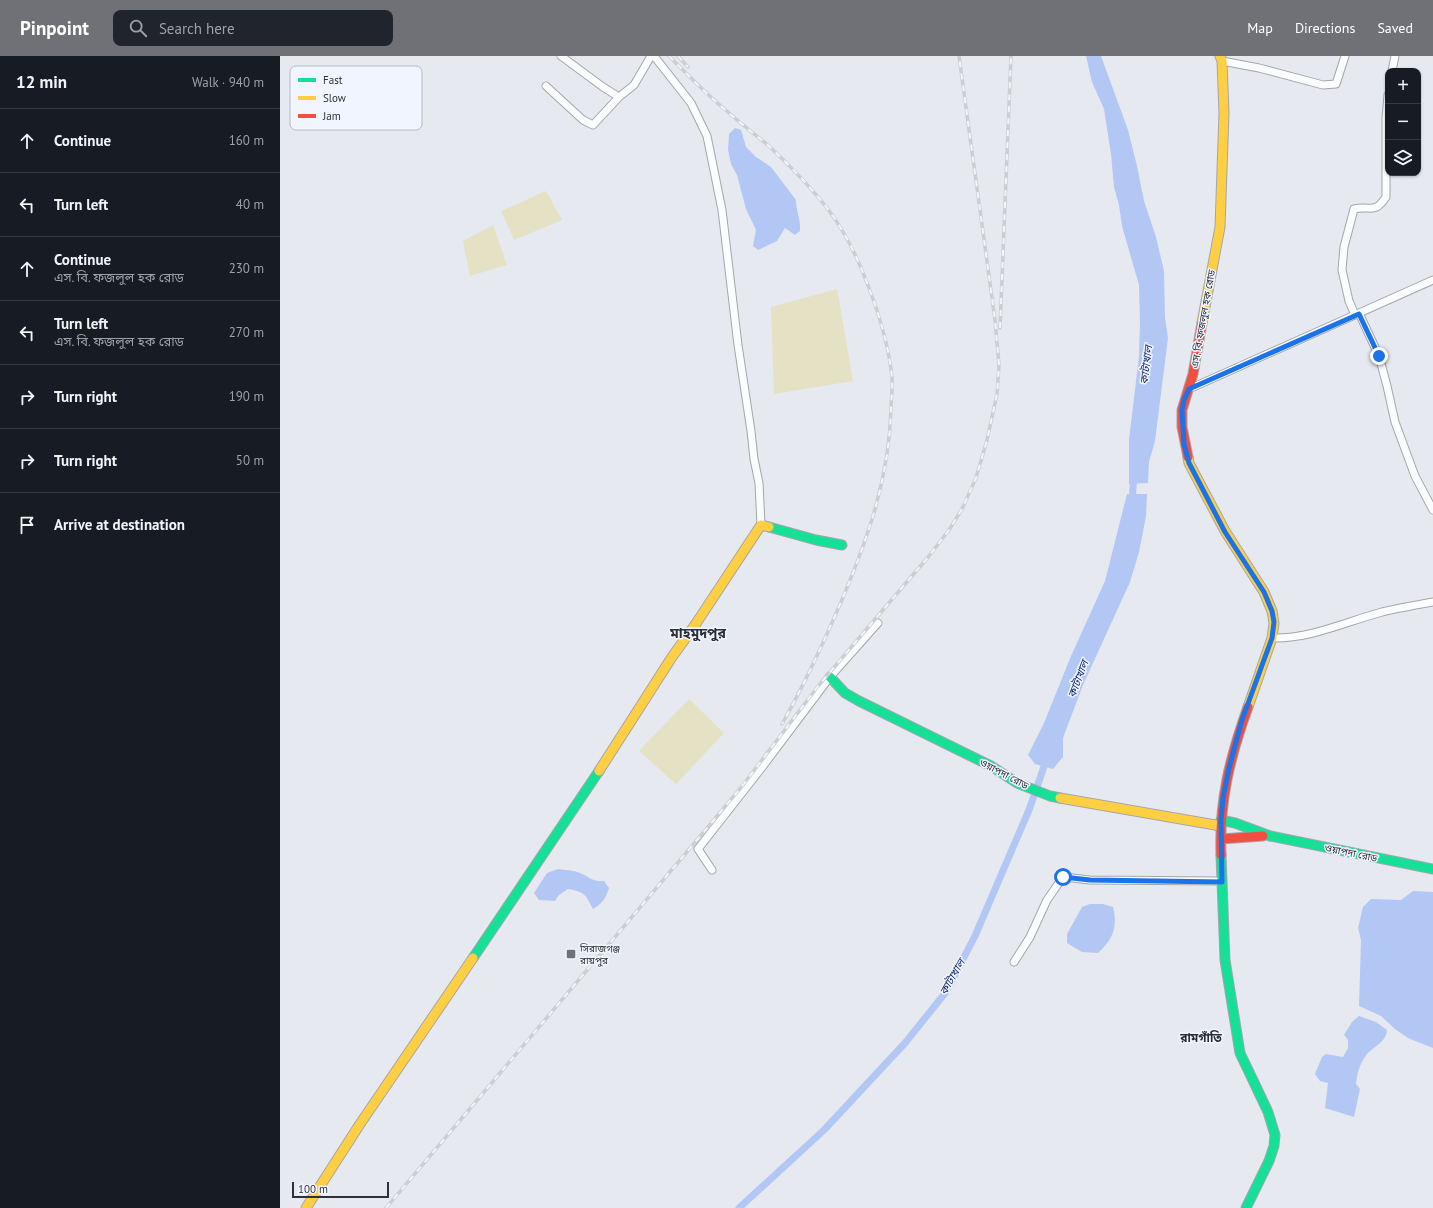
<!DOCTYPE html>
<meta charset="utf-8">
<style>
body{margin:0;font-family:"PT Sans","Noto Sans Bengali",sans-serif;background:#20242c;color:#f1f3f6}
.controls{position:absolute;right:12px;top:12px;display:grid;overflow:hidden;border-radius:8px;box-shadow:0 1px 3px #0004}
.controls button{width:36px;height:36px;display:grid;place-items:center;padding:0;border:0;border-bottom:1px solid #363941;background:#171b24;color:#f1f3f6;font:20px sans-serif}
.scale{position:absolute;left:12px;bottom:10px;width:97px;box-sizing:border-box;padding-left:4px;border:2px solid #2f3136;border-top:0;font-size:11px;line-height:14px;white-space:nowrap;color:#2f3136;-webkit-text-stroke:3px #f0f5ff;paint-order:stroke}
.stop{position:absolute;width:12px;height:12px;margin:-9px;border:3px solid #1a73e8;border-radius:50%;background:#fff}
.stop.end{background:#1a73e8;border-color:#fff;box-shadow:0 1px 4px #0008}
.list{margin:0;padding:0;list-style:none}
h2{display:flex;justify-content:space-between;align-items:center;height:52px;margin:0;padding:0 16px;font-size:17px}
h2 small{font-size:13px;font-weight:400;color:#9ea1a6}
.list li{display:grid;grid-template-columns:26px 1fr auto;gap:12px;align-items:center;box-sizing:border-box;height:64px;padding:0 16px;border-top:1px solid #363941}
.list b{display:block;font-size:15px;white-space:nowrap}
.list p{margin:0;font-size:13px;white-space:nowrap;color:#9ea1a6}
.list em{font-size:13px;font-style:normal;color:#9ea1a6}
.icon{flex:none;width:22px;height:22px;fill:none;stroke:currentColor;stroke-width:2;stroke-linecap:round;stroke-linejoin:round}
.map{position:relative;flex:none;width:1153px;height:1152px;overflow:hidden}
header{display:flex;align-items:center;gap:24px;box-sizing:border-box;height:56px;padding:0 20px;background:#6f7177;color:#fff}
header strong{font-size:19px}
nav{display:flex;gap:22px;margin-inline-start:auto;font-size:14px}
.search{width:280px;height:36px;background:#20242c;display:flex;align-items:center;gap:10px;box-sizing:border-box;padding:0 14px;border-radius:8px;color:#9ea1a6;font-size:15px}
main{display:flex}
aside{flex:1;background:#171b24}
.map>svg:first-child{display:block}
</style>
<header>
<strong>Pinpoint</strong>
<div class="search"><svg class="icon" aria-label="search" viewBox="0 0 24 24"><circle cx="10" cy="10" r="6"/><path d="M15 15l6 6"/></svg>Search here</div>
<nav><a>Map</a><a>Directions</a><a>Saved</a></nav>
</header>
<main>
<aside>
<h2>12 min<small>Walk · 940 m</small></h2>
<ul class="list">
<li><svg class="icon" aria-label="ahead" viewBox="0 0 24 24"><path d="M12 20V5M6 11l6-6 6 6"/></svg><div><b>Continue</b></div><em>160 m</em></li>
<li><svg class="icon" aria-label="left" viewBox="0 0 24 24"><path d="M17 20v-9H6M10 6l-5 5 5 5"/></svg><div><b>Turn left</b></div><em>40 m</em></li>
<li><svg class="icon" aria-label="ahead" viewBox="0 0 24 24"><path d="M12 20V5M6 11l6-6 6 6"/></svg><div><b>Continue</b><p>এস. বি. ফজলুল হক রোড</p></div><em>230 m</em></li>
<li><svg class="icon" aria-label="left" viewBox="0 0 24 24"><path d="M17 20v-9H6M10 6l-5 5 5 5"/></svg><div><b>Turn left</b><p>এস. বি. ফজলুল হক রোড</p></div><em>270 m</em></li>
<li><svg class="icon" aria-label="right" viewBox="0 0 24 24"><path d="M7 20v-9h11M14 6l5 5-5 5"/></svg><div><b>Turn right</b></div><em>190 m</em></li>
<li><svg class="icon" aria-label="right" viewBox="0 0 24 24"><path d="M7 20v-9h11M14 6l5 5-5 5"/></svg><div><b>Turn right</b></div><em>50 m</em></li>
<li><svg class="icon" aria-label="arrive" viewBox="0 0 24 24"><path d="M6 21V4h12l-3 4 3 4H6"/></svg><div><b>Arrive at destination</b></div></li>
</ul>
</aside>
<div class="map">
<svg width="1153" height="1152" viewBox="0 0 1153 1152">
<rect width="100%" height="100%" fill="#e6e9f0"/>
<path fill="#e5e1c5" d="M266,135l16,29 -48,20 -13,-29z
M213,169l14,40 -37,11 -7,-35z
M557,233l16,92 -79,13 -3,-87z
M409,643l35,34 -48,51 -37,-33z"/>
<path fill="#b3c7f5" d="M806,0h15l27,74 9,36 7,35 12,36 8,34 1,47 3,20 -13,103 -6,21 -1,21 -19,1v-44l10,-84 1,-33 -1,-38 -17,-59 -3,-21 -5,-18 -3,-33 -7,-45 -12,-27z
M455,72l6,2 5,17 10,10 15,10 25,33c0,11 5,20 4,31l-5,4 -10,-7 -8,13 -19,9 -5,-4 3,-16 -10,-21 -9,-34 -6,-11 -3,-14 1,-16z
M847,438h20l-1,22 -7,36 -9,30 -47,103 -20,53v19l-10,12 -18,-5 -7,-9 16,-32 27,-67 34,-75z
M278,813c7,1 15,1 22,4 10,4 12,9 24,8l5,7c-3,10 -7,16 -16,21 -8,-15 -8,-17 -25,-20l-9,6 -4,6 -16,-1 -5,-7 13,-20z
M1133,835l20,1v156l-25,-10 -13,-9 -14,-13 -22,-10 2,-66 -3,-12 5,-21 8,-8 30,1z
M810,848h13l10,3c5,20 0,32 -15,46l-16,-1 -15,-9v-9l15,-27z
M1079,960l17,6 11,8c-1,12 -12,16 -20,24 -7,9 -10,19 -11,30l4,5 -6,28 -29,-9 3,-25 -8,-2 -5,-7 7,-17 4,-3 17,3 5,-9v-8l-4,-5 8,-13z"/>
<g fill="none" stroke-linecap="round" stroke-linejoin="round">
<path stroke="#b3c7f5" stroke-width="7" d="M852,446l2,-28
M459,1152l85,-78 81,-87 41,-51 29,-56 54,-126 18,-52"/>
<g stroke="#a4a6ac" stroke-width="9">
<path id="street" d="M281,0l42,31 16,10 15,-12 17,-29
M374,0l37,47 16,33 15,74 16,135 13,86 3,28 5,24 2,42
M942,5l37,7 64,17 13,-1 9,-28
M1112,15l3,-15
M266,30l37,34 10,5 26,-28
M1079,257l20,43 8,30 8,36 20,54 18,34
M1075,259l-6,-14 -7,-31 2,-23 10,-38c17,-4 20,6 32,-12v-79l2,-23
M909,333l244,-109
M992,582c38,1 73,-16 110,-26 17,-4 34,-7 51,-10
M432,814l-14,-21 65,-83 67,-89 48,-54
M734,906l16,-25 17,-37 16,-23 27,3 132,1"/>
</g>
<g stroke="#a4a6ac" stroke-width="11">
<path id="fast" d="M489,471l47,13 26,5
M550,621l15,16 14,8 132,65 26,17 33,13 10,2
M941,764l14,3 35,13 163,33
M941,799l4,105 15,93 28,59 7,23 -1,11 -5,15 -23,47
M193,902l126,-187"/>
</g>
<g stroke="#a4a6ac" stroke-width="11">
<path id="slow" d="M922,267l18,-96 4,-114 -2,-52 -2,-5
M908,401l1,6 36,68 39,61 8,19 2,12 -2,15 -24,69
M319,715l73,-114 23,-32 66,-100 8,2
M780,742l161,28
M26,1152l54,-84 113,-166"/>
</g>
<g stroke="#a4a6ac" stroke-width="11">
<path id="jam" d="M908,401l-6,-30v-17l11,-36 9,-51
M941,783l42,-3
M941,799c-2,-54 9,-98 27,-148"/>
</g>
<use href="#street" stroke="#fbfcfd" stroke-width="7"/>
<use href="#fast" stroke="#16e098" stroke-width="9"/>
<use href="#slow" stroke="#ffcf43" stroke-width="9"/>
<use href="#jam" stroke="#f24e42" stroke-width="9"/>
<g stroke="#cdced0" stroke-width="3.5">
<path id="rail" d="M389,0c19,19 38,39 59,56 13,12 28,23 42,35 21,20 43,42 60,65 17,23 29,49 39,76 11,29 20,59 23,90 1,10 -1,20 -1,31 -2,70 -23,129 -50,193 -18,42 -37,83 -59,122
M398,0l10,11
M720,272l11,-272
M106,1152l327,-387 30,-36 76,-100 110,-129 20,-26 13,-21 14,-31 11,-38 10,-46 2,-29 -4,-45 -36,-264"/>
</g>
<use href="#rail" stroke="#f0f5ff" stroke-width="2" stroke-dasharray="6" stroke-linecap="butt"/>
</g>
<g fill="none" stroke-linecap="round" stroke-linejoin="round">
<path stroke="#1a73e8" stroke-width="5" d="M783,821l27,3 132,2 -1,-62 2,-22 6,-30 13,-48 30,-82 2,-16 -2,-11 -8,-19 -39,-60 -36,-69 -5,-19 -2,-34 2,-10 5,-11 170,-75 20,42"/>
</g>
<rect fill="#6f7177" stroke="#f0f5ff" stroke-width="1.5" x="286" y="893" width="10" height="10" rx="2"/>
<g text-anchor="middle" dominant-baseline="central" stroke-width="3" stroke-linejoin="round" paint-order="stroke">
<g font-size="10" fill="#2f3136" stroke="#f0f5ff">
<text transform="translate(923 263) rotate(-80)">এস. বি. ফজলুল হক রোড</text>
<text transform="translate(724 718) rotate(28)">ওয়াপদা রোড</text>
<text transform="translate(1071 797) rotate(12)">ওয়াপদা রোড</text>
</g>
<g font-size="10" fill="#2f3136" stroke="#f0f5ff" text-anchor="start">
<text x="300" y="892">সিরাজগঞ্জ<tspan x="300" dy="12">রায়পুর</tspan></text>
</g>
<g font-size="11" font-style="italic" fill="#152c73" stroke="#f0f5ff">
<text transform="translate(866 309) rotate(-83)">কাটাখাল</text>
<text transform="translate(798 623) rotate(-69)">কাটাখাল</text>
<text transform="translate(672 921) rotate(-60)">কাটাখাল</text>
</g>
<g font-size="12" font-weight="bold" fill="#292d36" stroke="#f0f5ff">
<text x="921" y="981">রামগাঁতি</text>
</g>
<g font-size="14" font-weight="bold" fill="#292d36" stroke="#f0f5ff">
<text x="418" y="577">মাহমুদপুর</text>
</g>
</g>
<rect x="10" y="10" width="132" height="64" rx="6" fill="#f0f5ff" stroke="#b6bac3" stroke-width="1"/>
<rect x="18" y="22" width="18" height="4" fill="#16e098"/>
<rect x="18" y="40" width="18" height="4" fill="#ffcf43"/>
<rect x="18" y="58" width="18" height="4" fill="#f24e42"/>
<g font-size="11" fill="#2f3136">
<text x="43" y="28">Fast</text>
<text x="43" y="46">Slow</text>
<text x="43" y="64">Jam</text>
</g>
</svg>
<div class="controls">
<button>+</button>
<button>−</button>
<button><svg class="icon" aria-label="layers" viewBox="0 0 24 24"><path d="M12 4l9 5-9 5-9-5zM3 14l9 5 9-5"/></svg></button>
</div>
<div class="scale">100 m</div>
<div class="stop" style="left:783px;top:821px"></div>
<div class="stop end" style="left:1099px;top:300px"></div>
</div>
</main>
